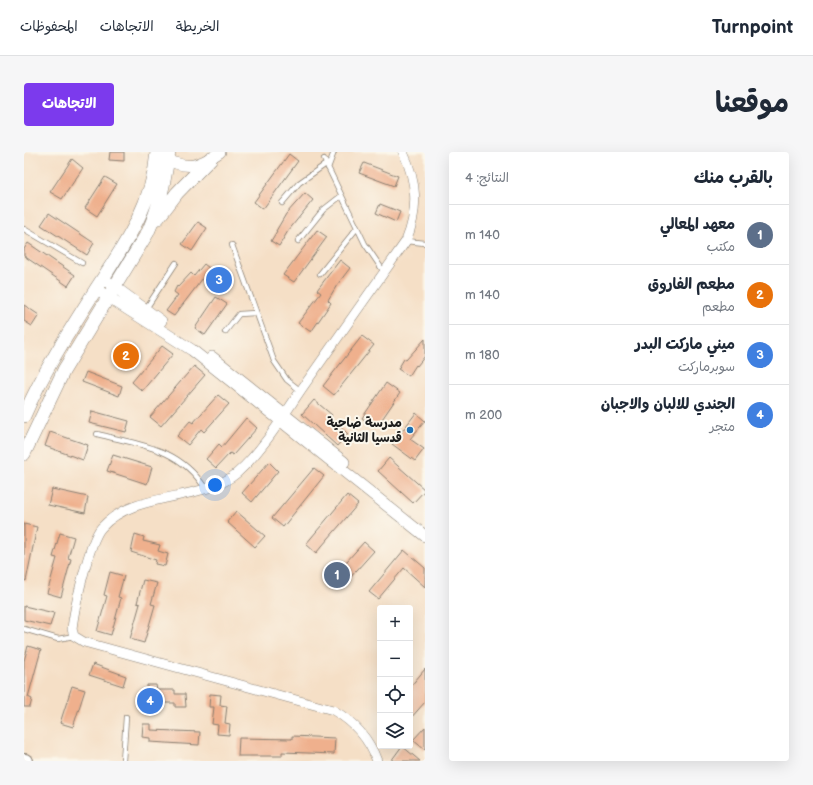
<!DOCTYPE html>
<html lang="ar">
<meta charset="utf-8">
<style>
body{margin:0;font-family:"Balsamiq Sans","Playpen Sans Arabic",sans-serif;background:#f6f6f7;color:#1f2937;direction:rtl}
.controls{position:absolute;right:12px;bottom:12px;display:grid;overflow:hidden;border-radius:4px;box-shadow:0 4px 16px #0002}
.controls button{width:36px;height:36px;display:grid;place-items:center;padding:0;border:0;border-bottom:1px solid #e0e1e3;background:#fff;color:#1f2937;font:20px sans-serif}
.you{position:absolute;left:191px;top:333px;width:14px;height:14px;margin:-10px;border:3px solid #fff;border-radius:50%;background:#1a73e8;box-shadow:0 0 0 6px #1a73e833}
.badge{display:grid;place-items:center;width:26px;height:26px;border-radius:50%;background:#7c3aed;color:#fff;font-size:13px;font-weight:700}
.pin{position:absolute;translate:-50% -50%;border:2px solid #fff;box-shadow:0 1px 4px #0006}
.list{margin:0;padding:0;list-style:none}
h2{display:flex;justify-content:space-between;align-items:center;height:52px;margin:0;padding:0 16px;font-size:17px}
h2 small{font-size:13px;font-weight:400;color:#747a83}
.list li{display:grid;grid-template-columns:26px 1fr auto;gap:12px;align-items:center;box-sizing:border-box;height:60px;padding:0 16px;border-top:1px solid #e0e1e3}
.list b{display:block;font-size:15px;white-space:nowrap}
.list p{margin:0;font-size:13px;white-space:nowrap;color:#747a83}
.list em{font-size:13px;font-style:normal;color:#747a83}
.icon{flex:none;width:22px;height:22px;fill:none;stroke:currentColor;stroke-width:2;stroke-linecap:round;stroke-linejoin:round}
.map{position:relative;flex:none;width:401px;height:609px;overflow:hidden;direction:ltr;border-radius:4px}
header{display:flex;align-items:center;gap:24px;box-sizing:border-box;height:56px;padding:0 20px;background:#fff;border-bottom:1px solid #e0e1e3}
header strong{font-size:19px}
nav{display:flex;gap:22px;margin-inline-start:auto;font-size:14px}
.intro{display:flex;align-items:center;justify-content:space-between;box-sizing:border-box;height:96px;padding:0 24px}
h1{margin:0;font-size:28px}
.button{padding:10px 18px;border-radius:4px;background:#7c3aed;color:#fff;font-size:14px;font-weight:700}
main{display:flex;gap:24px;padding:0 24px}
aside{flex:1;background:#fff;border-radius:4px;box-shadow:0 4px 16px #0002}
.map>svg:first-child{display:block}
</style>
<header>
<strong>Turnpoint</strong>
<nav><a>الخريطة</a><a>الاتجاهات</a><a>المحفوظات</a></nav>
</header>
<div class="intro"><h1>موقعنا</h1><a class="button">الاتجاهات</a></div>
<main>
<aside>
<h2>بالقرب منك<small>النتائج: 4</small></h2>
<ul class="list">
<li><span class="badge" style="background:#5c6f8a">1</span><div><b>معهد المعالي</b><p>مكتب</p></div><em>140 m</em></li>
<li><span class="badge" style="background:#e8710a">2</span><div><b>مطعم الفاروق</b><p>مطعم</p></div><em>140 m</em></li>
<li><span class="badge" style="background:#3f7fe0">3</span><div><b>ميني ماركت البدر</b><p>سوبرماركت</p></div><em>180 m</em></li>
<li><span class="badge" style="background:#3f7fe0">4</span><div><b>الجندي للالبان والاجبان</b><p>متجر</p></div><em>200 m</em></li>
</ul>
</aside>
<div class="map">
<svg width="401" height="609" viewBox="0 0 401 609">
<rect width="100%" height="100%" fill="#fbf7ec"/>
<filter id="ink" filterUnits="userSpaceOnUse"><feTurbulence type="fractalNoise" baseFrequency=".025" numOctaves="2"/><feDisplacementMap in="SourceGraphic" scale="8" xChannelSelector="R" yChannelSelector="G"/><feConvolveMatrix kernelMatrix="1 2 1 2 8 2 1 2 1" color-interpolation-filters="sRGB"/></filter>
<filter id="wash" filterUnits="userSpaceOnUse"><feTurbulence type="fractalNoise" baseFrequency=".012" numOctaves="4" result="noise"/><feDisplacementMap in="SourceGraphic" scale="16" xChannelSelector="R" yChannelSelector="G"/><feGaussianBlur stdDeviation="0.9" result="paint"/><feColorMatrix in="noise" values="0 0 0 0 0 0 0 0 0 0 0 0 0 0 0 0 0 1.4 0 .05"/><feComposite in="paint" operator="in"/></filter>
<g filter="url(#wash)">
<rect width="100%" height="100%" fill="#f5dfc6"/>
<g id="blocks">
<path fill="#efb08d" d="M86,0h14v9l-15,-1z
M265,2l9,7 -35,48 -9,-7z
M48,7l11,9 -21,31 -12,-7z
M340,11l34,13 -4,10 -35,-13z
M81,25l12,7 -20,32 -12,-8z
M281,41l8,7 -25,31 -9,15 -8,-5 6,-10h-1l10,-17z
M356,52l20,8 -4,10 -20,-9z
M25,61l45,30 -7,12 -46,-30z
M174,70l9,6 -15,23 -10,-7z
M293,78l10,7 -33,45 -11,-7z
M4,91l47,32 -7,11 -44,-30v-7z
M316,108l10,8 -13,17 -9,15 3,3 -20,29 -13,-9 23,-30 -4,-3z
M180,112l10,8 -8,9 -3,-3 -29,38 -8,-5 12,-16 -4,-3 3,-6 1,1 13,-14 3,3z
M192,145l11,7 -22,31 -10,-7z
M0,153l15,10 -7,11 -8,-5z
M338,184l12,9 -40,50 -11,-9z
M401,187v17l-8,10 -1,-1 -7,11 -11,-7 6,-10 2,1z
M138,194l11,8 -31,37 -10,-9z
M170,214l11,9 -44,51 -11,-9z
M62,220l36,14 -3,10 -37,-14z
M362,231l14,10 -24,35 -14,-10z
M194,243l11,9 -25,28 -3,-3 -13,16 -11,-9 13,-15 3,2z
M290,248l18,15 -3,3 19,16 -11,12 -35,-32z
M68,259l37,10 -3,11 -37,-9z
M392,261l9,8 -15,18 14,10 -9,12 -23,-17z
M222,266l11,10 -24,27 -3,-2 -14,15 -10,-9 13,-15 3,3z
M26,280l38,13 -5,15 -38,-14z
M89,303l39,12 -5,17 -40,-13z
M365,306l36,32 -12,13 -35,-32z
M245,310l9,9 -26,31 -10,-9z
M290,316l10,8 -41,51 -11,-9z
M28,337l36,8 -3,16 -37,-8z
M323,343l11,9 -42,49 -10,-9z
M212,359l29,25 -10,11 -28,-25z
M0,372l13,3 -11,54 -2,-1z
M36,381l14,4 -6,21 3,1 -10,38 -14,-4 10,-35 -4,-1z
M111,382l9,3 -1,4 17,4 -2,6 10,3 -3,12 -10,-2 1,-4 -25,-8z
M340,390l10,9 -26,29 -10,-9z
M380,398l21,18v19l-21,-19 -26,31 -9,-7z
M86,420l14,4 -6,21 3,1 -10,37 -14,-4 10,-35 -3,-1z
M119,428l14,3 -6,21 4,1 -11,38 -14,-4 10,-35 -3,-1z
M0,454l30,7 -4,13 -26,-6z
M4,494l13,4 -13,47 4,2 -2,8h-6v-46z
M69,512l33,12 -3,10 -34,-11z
M401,517v33l-15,17v-32z
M123,533h9l1,5h18v4h10l1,13h-11v-4h-19v-6h-9z
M48,534l13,4 -12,37 -13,-4z
M186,542l11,1 -1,10 7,1 -2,17 5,1 -1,11 -12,-1 1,-9 -6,-1 2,-17h-5z
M119,572h8v6l49,2 -1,13 -49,-3v-4l-8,-1z
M401,575v23l-12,-10z
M268,584l43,2 -1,16 -52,-2v4h-44l1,-18 53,1z
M378,594l18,15h-29z"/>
</g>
</g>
<g filter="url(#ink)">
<use href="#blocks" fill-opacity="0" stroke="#887e71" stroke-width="1"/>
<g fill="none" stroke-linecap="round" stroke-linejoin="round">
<g stroke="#887e71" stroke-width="6">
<path id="service" d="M300,7l41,85 19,28
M304,16l6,-16
M258,51l17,-20 27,-19
M0,77l58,34
M274,89l25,-31 18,-14
M382,89l19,2
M208,93l42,116 13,19 14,11
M296,122l37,-46
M121,158l31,-47
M201,180l14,-18 17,-1
M73,282c43,11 82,13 108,54
M0,477l34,10 16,-3
M99,609l3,-44"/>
</g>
<g stroke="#887e71" stroke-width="10">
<path id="minor" d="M353,609c-8,-23 -23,-39 -44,-51l-249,-68 -10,-6 -2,-7c2,-19 17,-87 29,-101 33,-38 101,-25 136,-55 27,-24 46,-57 66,-86 35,-49 69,-98 103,-146 13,-32 11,-59 -3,-89"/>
</g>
<g stroke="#887e71" stroke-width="12">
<path id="tertiary" d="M137,5c26,13 35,11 59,-5
M84,130l53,39
M78,141l90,57 233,186
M188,205l132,105"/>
</g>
<g stroke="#887e71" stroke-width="14">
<path id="secondary" d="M134,66l19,-25 34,-35
M0,264c19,-44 46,-86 72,-127 28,-43 57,-85 61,-137
M0,302l40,-84 84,-138c13,-30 16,-49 21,-80"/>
</g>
<g stroke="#887e71" stroke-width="16">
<path id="primary" d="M0,609h1"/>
</g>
<use href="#service" stroke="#fff" stroke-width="4.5"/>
<use href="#minor" stroke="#fff" stroke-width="9"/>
<use href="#tertiary" stroke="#fff" stroke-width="11"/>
<use href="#secondary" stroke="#fff" stroke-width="13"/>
<use href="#primary" stroke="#fff" stroke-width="14"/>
</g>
</g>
<circle fill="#1f6fb2" stroke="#fbf7ec" stroke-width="1.5" cx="386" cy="278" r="4"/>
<g text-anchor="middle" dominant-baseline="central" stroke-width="4" stroke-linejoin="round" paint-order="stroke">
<g font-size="13" font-weight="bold" fill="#1c1c1c" stroke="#fbf7ec" text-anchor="end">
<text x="378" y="271">مدرسة ضاحية<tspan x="378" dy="15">قدسيا الثانية</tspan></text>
</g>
</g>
</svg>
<div class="controls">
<button>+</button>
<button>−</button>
<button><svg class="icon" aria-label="locate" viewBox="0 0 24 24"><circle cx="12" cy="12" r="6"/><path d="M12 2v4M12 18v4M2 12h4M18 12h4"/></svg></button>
<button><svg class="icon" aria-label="layers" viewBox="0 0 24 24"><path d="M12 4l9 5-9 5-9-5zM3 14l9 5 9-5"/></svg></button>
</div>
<div class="you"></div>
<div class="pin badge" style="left:313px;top:423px;background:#5c6f8a">1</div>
<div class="pin badge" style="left:102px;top:204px;background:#e8710a">2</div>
<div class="pin badge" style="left:195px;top:128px;background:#3f7fe0">3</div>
<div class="pin badge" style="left:126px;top:549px;background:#3f7fe0">4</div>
</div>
</main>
